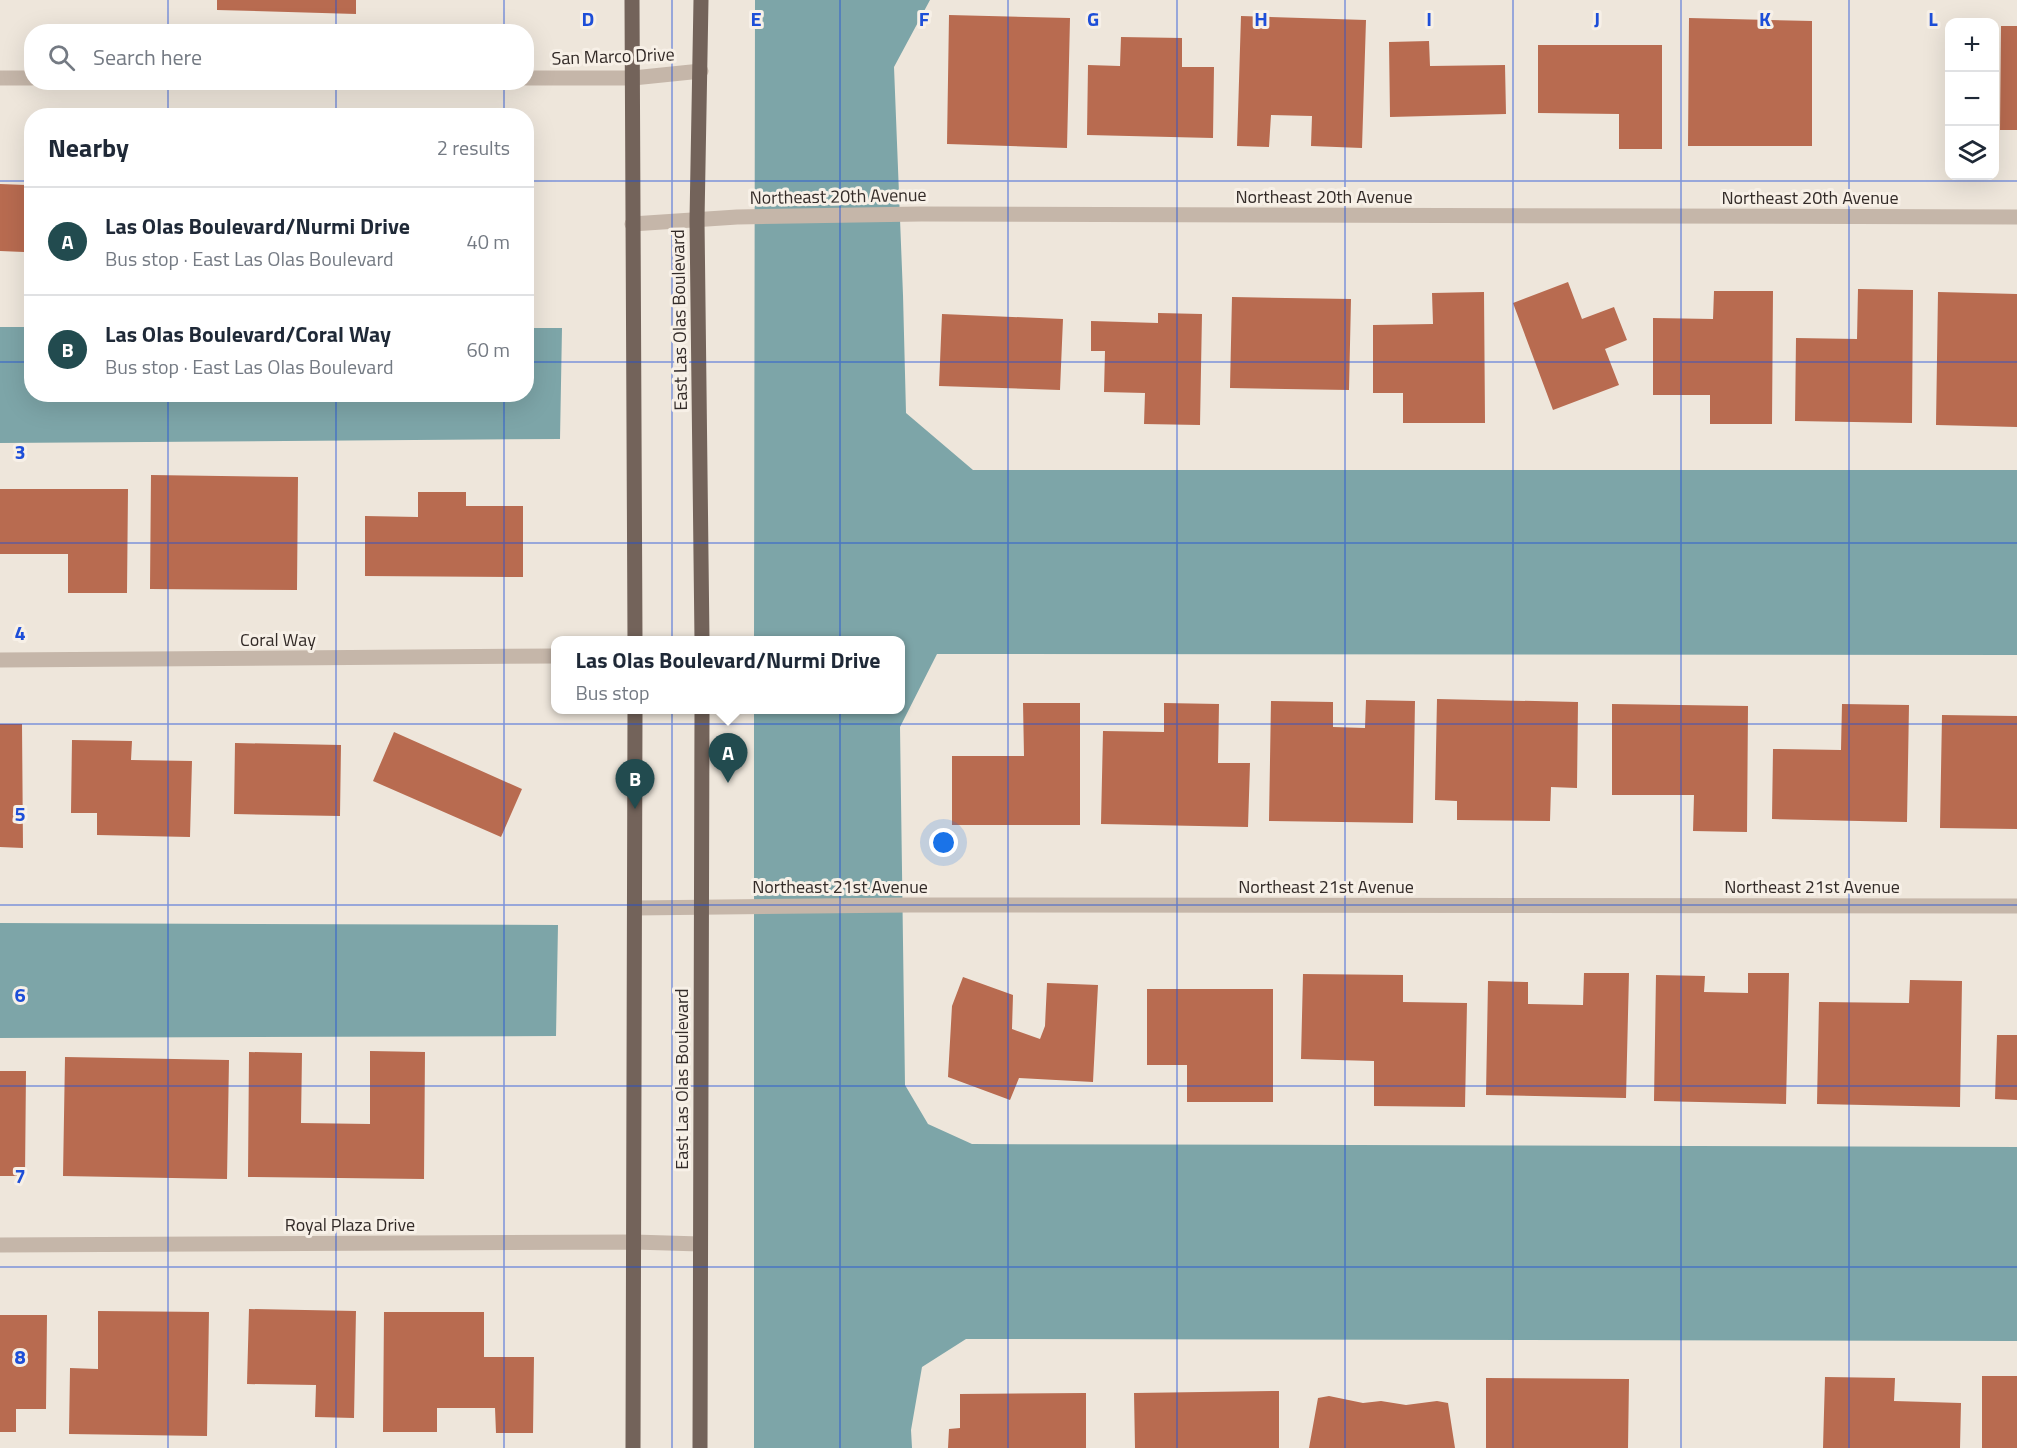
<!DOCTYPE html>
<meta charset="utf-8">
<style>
body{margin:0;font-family:"Titillium Web",sans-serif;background:#f2f2f3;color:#1f2937}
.controls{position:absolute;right:18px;top:18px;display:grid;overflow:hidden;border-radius:12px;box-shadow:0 6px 24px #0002}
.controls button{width:54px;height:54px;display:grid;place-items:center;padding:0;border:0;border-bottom:2px solid #e0e1e3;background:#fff;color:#1f2937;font:30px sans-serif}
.you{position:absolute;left:944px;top:843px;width:21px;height:21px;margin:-15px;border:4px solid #fff;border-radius:50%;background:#1a73e8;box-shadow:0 0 0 9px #1a73e833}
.badge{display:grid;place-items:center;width:39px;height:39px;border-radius:50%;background:#224b4f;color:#fff;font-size:20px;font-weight:700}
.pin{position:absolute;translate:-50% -50px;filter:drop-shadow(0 2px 3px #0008)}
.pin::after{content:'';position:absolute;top:32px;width:21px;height:18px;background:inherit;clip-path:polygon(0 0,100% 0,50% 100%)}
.popup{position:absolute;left:551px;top:636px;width:354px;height:78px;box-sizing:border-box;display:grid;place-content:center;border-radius:12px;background:#fff;filter:drop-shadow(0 2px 4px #0005);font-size:20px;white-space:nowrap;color:#747a83}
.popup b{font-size:22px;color:#1f2937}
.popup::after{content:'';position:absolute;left:50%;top:100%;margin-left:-12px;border:12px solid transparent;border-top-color:#fff}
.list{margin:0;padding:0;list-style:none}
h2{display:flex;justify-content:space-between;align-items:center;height:78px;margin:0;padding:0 24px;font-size:26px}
h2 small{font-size:20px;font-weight:400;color:#747a83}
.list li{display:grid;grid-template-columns:39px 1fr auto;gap:18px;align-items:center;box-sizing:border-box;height:108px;padding:0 24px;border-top:2px solid #e0e1e3}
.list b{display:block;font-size:22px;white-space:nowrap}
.list p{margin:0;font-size:20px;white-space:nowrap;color:#747a83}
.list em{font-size:20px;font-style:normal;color:#747a83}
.icon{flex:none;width:33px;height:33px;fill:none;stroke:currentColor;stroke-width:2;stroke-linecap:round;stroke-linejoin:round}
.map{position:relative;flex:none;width:2017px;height:1448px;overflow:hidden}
.search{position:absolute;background:#fff;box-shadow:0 6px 24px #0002;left:24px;top:24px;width:510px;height:66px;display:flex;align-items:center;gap:15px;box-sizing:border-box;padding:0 21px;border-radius:24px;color:#747a83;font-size:22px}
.panel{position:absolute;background:#fff;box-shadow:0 6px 24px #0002;left:24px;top:108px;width:510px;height:294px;border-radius:24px}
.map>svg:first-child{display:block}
</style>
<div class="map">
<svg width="2017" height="1448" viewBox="0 0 2017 1448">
<rect width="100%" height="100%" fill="#eee6db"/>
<path fill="#7da5a8" d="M755,0h175l-36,67 9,228 3,118 67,57h1044v185l-1080,-1 -37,73 5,358 23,39 44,20 1045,3v194l-1051,-2 -44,28 -11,63 1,18h-158v-738h146v-70h-146z
M0,327h31l1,67h494l1,-66h35l-2,111 -560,4z
M0,923l558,2 -2,111 -556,2z"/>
<path fill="#b86b50" d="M217,0h139v14l-139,-4z
M949,15l121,3 -3,130 -120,-4z
M1241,16l125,4 -4,128 -51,-2 1,-30 -41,-1 -2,32 -32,-1z
M1689,18l123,3v125h-124z
M2001,26h16v104h-17z
M1121,37l61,1v29h32l-1,71 -126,-3 1,-70 32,1z
M1429,41l1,25 75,-1 1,49 -116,3 -1,-75z
M1538,45h124v104h-43v-35l-81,-1z
M0,184l26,1 -2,67 -24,-1z
M1568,282l14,37 32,-12 13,33 -22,9 14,36 -66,25 -40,-107z
M1858,289l55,1 -1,133 -117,-2 1,-83 61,1z
M1714,291h59l-1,133h-62v-29h-57v-77l60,1z
M1484,292l1,131h-82v-30h-30v-68l60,-1 -1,-31z
M1938,292l79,2v133l-81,-2z
M1232,297l119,2 -2,91 -119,-2z
M1158,313l44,1 -2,111 -56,-1 1,-31 -41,-1 1,-41h-14v-30l67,2z
M942,314l121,5 -3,71 -121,-4z
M151,475l147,2 -1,113 -147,-1z
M0,489h128l-1,104h-59v-39h-68z
M418,492h48v14h57v71l-158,-1v-60l53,1z
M1437,699l141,3 -1,86 -26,-1 -1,34 -93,-1v-19l-22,-1z
M1366,700l49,1 -2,122 -144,-2 2,-120 62,1v25l32,1z
M1023,703h57v122h-128v-69h72z
M1164,703l55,1 -1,59h32l-2,64 -147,-3 2,-93 61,1z
M1612,704l136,2 -1,126 -54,-1 1,-36h-82z
M1842,704l67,1 -2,117 -135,-3 1,-70 68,1z
M1942,715l75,1v113l-77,-1z
M0,724h22l1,124 -23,-1z
M394,732l128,57 -21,48 -128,-56z
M72,740l60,1 -1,19 61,1 -2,76 -93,-2v-22h-26z
M235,743l106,2 -1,71 -106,-2z
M1584,973h45l-3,125 -140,-3 2,-114 40,1v22l55,1z
M1748,973h41l-3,131 -132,-3 2,-126 49,1 -1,16 44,1z
M1303,974l100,1v27l64,1 -2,104 -91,-1v-45l-73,-2z
M963,977l50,18 -1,34 28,10 5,-13 2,-43 51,2 -5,97 -74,-4 -9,22 -62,-23 4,-71z
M1910,980l52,1 -2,126 -143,-3 2,-102 90,1z
M1147,989h126v113h-86v-37h-40z
M1997,1035h20v65l-22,-1z
M370,1051l55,1 -1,127 -176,-2 1,-125 53,1 -1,70 69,1z
M65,1057l164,3 -2,119 -164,-3z
M0,1071h26l-1,105h-25z
M249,1309l107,2 -2,107 -39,-1 1,-32 -69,-1z
M98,1311l111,1 -2,124 -138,-2 1,-66 28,1z
M384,1312h100v45h50l-1,76h-37l-1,-25h-58v24h-54z
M0,1315h47l-1,94h-30v23h-16z
M1982,1376h35v72h-35z
M1825,1377l70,1 -1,23 67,2 -1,45h-137z
M1486,1378l143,1 -1,69h-142z
M1279,1391v57h-144l-1,-55z
M1086,1393v55h-138l1,-19 11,-1v-34z
M1329,1396l34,7 18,-2 25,4 31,-4 11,2 7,45h-146l9,-50z"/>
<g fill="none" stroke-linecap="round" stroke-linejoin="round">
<path stroke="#c5b6a9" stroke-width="15" d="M0,78h32
M526,78h107l68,-7
M632,224l105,-7 184,-3 1096,3
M0,660l556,-4
M635,908l275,-3 1107,1
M0,1245l634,-3 66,2"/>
<path stroke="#73635a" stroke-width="15" d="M632,0l3,640
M701,0l-4,220 5,420
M633,1448l2,-738
M700,1448l2,-738"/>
</g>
<path fill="none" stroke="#1d4ed8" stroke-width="1.5" stroke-opacity="0.55" d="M168,0v32M336,0v32M504,0v32M672,0v1448M840,0v1448M1008,0v1448M1177,0v1448M1345,0v1448M1513,0v1448M1681,0v1448M1849,0v1448M168,82v34M336,82v34M504,82v34M0,181h32M526,181h1491M0,362h32M526,362h1491M168,394v1054M336,394v1054M504,394v1054M0,543h2017M0,724h2017M0,905h2017M0,1086h2017M0,1267h2017"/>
<g text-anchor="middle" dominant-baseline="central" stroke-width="6" stroke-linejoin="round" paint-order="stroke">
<g font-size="18" fill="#332b28" stroke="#f7f0e7">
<text transform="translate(613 56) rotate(-2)">San Marco Drive</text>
<text transform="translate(838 196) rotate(-1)">Northeast 20th Avenue</text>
<text x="1324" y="196">Northeast 20th Avenue</text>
<text x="1810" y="197">Northeast 20th Avenue</text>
<text transform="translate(679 320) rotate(-91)">East Las Olas Boulevard</text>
<text x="278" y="639">Coral Way</text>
<text x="840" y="886">Northeast 21st Avenue</text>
<text x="1326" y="886">Northeast 21st Avenue</text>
<text x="1812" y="886">Northeast 21st Avenue</text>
<text transform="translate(681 1079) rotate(-90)">East Las Olas Boulevard</text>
<text x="350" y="1224">Royal Plaza Drive</text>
</g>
</g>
<g font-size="20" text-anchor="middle" font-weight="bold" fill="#1d4ed8" stroke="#f7f0e7" stroke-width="6" stroke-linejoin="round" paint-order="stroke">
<text x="588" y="26">D</text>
<text x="756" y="26">E</text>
<text x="924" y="26">F</text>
<text x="1093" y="26">G</text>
<text x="1261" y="26">H</text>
<text x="1429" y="26">I</text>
<text x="1597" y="26">J</text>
<text x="1765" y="26">K</text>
<text x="1933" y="26">L</text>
<text x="20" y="459">3</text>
<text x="20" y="640">4</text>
<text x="20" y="821">5</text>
<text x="20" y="1002">6</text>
<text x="20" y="1183">7</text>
<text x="20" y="1364">8</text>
</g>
</svg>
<div class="controls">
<button>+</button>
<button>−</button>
<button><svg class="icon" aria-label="layers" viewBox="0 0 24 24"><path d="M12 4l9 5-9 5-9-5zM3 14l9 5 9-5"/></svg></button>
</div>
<div class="you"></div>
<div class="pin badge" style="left:728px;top:783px">A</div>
<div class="popup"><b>Las Olas Boulevard/Nurmi Drive</b>Bus stop</div>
<div class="pin badge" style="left:635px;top:809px">B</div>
<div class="search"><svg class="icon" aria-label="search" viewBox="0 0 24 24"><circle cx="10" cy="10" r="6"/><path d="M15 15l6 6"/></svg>Search here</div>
<section class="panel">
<h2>Nearby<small>2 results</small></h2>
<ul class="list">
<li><span class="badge">A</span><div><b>Las Olas Boulevard/Nurmi Drive</b><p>Bus stop · East Las Olas Boulevard</p></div><em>40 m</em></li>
<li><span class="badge">B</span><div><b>Las Olas Boulevard/Coral Way</b><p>Bus stop · East Las Olas Boulevard</p></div><em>60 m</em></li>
</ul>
</section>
</div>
